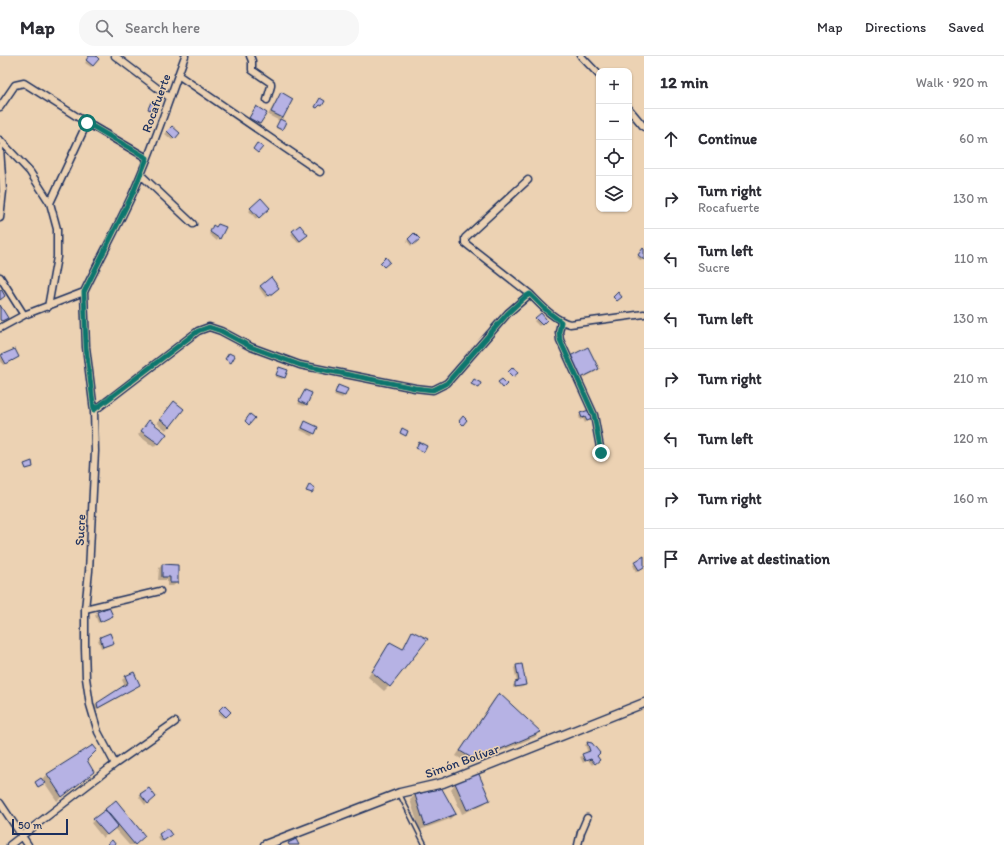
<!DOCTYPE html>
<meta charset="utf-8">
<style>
body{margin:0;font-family:Itim,sans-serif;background:#f7f7f7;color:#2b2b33}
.controls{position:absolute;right:12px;top:12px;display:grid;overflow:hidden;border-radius:8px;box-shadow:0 1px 3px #0004}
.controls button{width:36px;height:36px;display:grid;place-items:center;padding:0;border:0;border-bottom:1px solid #e1e1e2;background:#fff;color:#2b2b33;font:20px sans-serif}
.scale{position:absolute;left:12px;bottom:10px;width:56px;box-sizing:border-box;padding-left:4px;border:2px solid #1b2f5e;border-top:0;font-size:11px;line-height:14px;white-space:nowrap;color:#1b2f5e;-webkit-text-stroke:3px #ecd2b3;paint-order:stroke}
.stop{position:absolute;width:12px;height:12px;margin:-9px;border:3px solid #0f766e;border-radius:50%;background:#fff}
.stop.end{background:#0f766e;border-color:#fff;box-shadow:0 1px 4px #0008}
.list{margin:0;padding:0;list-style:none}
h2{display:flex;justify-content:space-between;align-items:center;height:52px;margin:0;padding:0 16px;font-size:17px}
h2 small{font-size:13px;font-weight:400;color:#7c7c81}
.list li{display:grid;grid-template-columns:26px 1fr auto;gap:12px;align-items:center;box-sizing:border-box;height:60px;padding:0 16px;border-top:1px solid #e1e1e2}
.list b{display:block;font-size:15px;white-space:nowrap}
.list p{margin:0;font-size:13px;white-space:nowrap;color:#7c7c81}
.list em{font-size:13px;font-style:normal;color:#7c7c81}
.icon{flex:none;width:22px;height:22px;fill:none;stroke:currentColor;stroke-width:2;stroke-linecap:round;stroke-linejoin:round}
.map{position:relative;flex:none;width:644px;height:789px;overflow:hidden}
header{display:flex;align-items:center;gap:24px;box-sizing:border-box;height:56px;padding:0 20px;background:#fff;border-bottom:1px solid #e1e1e2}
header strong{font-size:19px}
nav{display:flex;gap:22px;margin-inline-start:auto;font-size:14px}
.search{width:280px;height:36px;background:#f7f7f7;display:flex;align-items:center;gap:10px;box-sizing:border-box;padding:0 14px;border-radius:16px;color:#7c7c81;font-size:15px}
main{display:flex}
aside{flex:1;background:#fff}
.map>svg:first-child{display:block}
</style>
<header>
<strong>Map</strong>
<div class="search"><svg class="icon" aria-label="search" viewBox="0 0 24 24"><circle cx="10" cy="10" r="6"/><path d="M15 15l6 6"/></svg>Search here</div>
<nav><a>Map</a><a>Directions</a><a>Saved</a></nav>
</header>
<main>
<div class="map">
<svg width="644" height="789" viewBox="0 0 644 789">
<rect width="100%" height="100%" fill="#ecd2b3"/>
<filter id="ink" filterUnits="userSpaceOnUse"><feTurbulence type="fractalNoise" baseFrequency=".025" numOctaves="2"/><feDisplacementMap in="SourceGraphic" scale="8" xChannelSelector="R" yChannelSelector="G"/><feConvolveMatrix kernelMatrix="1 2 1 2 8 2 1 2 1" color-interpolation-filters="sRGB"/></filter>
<g filter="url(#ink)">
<path fill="#0003" d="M90,0h5l-2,9 -2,2 -6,-4z
M281,38l1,23 -2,3 5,3 -5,7 -4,-2 4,-7 -12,-6 10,-18z
M254,53l6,15 -2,2 -10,-6z
M172,71l6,6 -6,7 -7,-6z
M261,144l7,8 -12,11 -7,-8z
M213,170l3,2h8l-7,13 -8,-7z
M300,170l5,11 -7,6 -7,-9z
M414,178l4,5 -7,7 -4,-5z
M644,194v8l-3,3 -4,-4z
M261,230l15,4 -10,8 -7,-10z
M541,258l5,6 -7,6 -5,-5z
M2,300l16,1 -15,8 -3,-6z
M570,301l28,11 -3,4 -18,9z
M279,312l5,9 -2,2 -7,-2z
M338,331l6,9 -2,2 -8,-3z
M305,335l1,13 -2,2 -6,-2z
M170,350l-1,20 -3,4 -9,-7z
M581,358l10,5 -6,4 -2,-4 -3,1 -1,-4z
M305,366l12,6 -5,8 -12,-6z
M146,369l19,9 -11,13 -16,-12z
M644,501v10l-8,5 -3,-7z
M163,509l14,18 -4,3h-6v-6h-9l1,-12z
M98,557l14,3 -14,7 -3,-8z
M412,577l-23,53 -5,5 -16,-14 18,-29 4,-5 12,7 6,-12z
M109,578l4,9 -3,2 -9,3 -3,-8z
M516,610l9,19 -2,2 -10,1v-3l4,-2 -3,-15z
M126,620l12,8 -3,4 -41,23v-4l3,-4 28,-17 -3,-6z
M499,639l41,37 -5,5 -65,27 -14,-8 38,-57z
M224,651l6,5 -7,6 -5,-5z
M587,687l4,1 4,12 4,3 -7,6 -4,-5 -5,3 -3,-6 8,-4 -3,-8z
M93,690l-8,14 3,16 -31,25 -13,-19 -7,5 -2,-4z
M455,728l34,16 -5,4 -22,10 -11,-25z
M141,739l12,4 -8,6 -6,-8z
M415,739l40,19 -5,5 -30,11 -10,-30z
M116,746l24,37 -6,6h-5l-15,-17 -11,10 -12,-15z
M167,773l2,8 -8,5 -4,-5z"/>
<path fill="#b6b2e4" stroke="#1b2f5e" d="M89,0h7l3,3 -6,7 -7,-6z
M281,36l12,7 -10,19 -12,-6z
M320,42l5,3 -3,5 -2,-1 -3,3 -2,-1z
M151,46l7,3 -2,7 -8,-3z
M256,50l11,7 -7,11 -11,-6z
M280,63l6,3 -4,8 -6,-3z
M172,70l8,7 -5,6 -8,-8z
M257,87l6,4 -5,6 -5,-4z
M261,142l9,10 -11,10 -9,-10z
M218,168l8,3 -6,12 -10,-7 3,-7 3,2z
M300,169l8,10 -8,6 -8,-10z
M414,177l6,6 -7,6 -5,-6z
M643,192l1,1v11l-6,-5z
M386,201l4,5 -6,5 -4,-4z
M271,221l8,11 -10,8 -9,-10z
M1,233l4,7 -5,4v-10z
M618,236l4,5 -5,4 -4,-4z
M0,249l8,13 -6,3 -2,-1z
M541,257l6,7 -5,5 -7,-7z
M588,291l11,22 -18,9 -11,-22z
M15,293l4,8 -13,7 -5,-9z
M229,297l6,3 -4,7 -6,-4z
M279,311l9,3 -3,8 -9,-3z
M513,311l5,6 -5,4 -5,-5z
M474,323l7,4 -2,5 -8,-4z
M502,323l5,5 -4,4 -5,-6z
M338,329l10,4 -3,7 -10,-3z
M305,334l7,3 -5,12 -8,-4z
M174,345l10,8 -14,18 -10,-8z
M589,354l3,9 -5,2 -2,-4 -3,1 -2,-5z
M250,358l5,4 -6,7 -4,-4z
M463,360l4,4 -4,5 -4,-4z
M149,364l18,14 -8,10 -18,-13z
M305,365l13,6 -3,7 -13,-6z
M402,372l6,3 -2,5 -6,-3z
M419,386l8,4 -3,6 -8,-4z
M32,405l1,6 -7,2 -2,-5z
M309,429l6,3 -3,5 -6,-2z
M644,500v11l-5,3 -5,-8z
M162,508l16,1v18h-8v-6h-8z
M109,551l4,9 -13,6 -3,-10z
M412,575l16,8 -38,48 -18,-15 18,-30 13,7z
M110,577l4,10 -11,4 -3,-10z
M522,608l4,21 -11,2v-5l4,-1 -3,-16z
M134,616l6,13 -42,23 -1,-5 31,-20 -3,-7z
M499,637l42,39 -66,28 -15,-9z
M224,649l7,7 -5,5 -7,-7z
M587,686l5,1 8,10 -3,3 3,4 -5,4 -4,-5 -6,2 -3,-7 8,-3z
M93,689l4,5 -10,10 7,12 -32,25 -15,-23z
M478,716l12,28 -23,10 -12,-27z
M41,722l4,5 -7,4 -3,-5z
M441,731l15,27 -31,12 -10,-31z
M149,732l7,9 -8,7 -8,-10z
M116,744l29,36 -10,9 -30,-36z
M105,754l13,16 -11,9 -14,-16z
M167,772l5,7 -9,6 -4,-7z
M296,783l3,6h-10l-1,-2z
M112,784l4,5h-8l-1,-1z"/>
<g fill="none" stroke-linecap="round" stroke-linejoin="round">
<g stroke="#1b2f5e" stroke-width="6">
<path id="service" d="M400,739l25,50"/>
</g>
<g stroke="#1b2f5e" stroke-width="9">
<path id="minor" d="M115,0l54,41
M250,0l2,5v9l19,13v3l-4,14
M581,0l18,19
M178,19l142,97
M0,51l15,-22 9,-2 63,40 60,35
M629,53l15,18
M0,84l30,32 20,31 7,26v28l-9,50
M0,92l3,43 -3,27
M141,119l52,49
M528,124l-63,58v5l65,51
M50,147l37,-80
M0,221l24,38
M84,236l2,55 8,64 1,40 -6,120 -4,38v39l1,30 4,27 8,27 17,32
M561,266l-2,10 1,8 34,75 7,38
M0,272l24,-13 60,-23c16,-33 34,-66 49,-99 20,-44 35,-91 52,-137
M94,355l104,-80 11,-4 12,4 30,16 49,18 115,23 18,2 14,-7 61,-70 22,-19c12,12 24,26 40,30l74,-10
M85,553l75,-18
M0,747l28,42
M10,789l105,-81 60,-42
M578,789l3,-13 6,-14"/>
</g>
<g stroke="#1b2f5e" stroke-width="11">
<path id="tertiary" d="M265,789l135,-52 43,-10 201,-80"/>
</g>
<use href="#service" stroke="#ecd2b3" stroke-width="3"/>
<use href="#minor" stroke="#ecd2b3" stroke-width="6"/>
<use href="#tertiary" stroke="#ecd2b3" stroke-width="8"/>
</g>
</g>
<g fill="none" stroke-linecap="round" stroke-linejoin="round" filter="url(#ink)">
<path stroke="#0f766e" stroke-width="5" d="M87,67l60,35 -14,35 -49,99 2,55 8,63 104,-79 11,-4 12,4 30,16 49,18 115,23 18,2 14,-7 61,-70 17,-16 5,-3 17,17 14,11 -2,10 1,8 34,75 7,38"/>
</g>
<g text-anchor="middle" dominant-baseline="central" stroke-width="3" stroke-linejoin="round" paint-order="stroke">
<g font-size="13" fill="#1b2f5e" stroke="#ecd2b3">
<text transform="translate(156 47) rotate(-70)">Rocafuerte</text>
<text transform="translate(80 474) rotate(-87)">Sucre</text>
<text transform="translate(462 705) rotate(-20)">Simón Bolívar</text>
</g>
</g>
</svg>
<div class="controls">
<button>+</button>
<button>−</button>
<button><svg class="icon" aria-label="locate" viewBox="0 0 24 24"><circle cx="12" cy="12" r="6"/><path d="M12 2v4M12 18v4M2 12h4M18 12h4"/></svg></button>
<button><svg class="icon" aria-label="layers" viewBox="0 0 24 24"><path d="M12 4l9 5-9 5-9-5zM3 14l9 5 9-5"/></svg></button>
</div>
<div class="scale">50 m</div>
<div class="stop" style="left:87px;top:67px"></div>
<div class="stop end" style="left:601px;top:397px"></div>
</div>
<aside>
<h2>12 min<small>Walk · 920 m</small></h2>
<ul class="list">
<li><svg class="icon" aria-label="ahead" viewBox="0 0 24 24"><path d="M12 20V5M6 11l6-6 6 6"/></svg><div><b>Continue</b></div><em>60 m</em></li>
<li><svg class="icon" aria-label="right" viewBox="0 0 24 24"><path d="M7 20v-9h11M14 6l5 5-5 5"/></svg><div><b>Turn right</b><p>Rocafuerte</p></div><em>130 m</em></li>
<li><svg class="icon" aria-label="left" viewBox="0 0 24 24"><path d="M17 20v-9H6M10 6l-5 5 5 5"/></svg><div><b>Turn left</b><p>Sucre</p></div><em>110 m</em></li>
<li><svg class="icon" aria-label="left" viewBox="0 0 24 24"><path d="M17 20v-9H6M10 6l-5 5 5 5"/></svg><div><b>Turn left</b></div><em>130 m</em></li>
<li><svg class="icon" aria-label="right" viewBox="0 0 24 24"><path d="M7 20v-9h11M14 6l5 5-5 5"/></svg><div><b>Turn right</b></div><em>210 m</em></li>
<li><svg class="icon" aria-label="left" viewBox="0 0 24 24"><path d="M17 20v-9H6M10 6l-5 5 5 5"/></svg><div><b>Turn left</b></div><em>120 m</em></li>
<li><svg class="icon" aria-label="right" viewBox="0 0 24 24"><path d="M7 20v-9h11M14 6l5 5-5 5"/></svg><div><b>Turn right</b></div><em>160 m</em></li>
<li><svg class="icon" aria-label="arrive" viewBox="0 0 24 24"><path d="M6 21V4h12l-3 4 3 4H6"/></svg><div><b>Arrive at destination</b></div></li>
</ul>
</aside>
</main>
